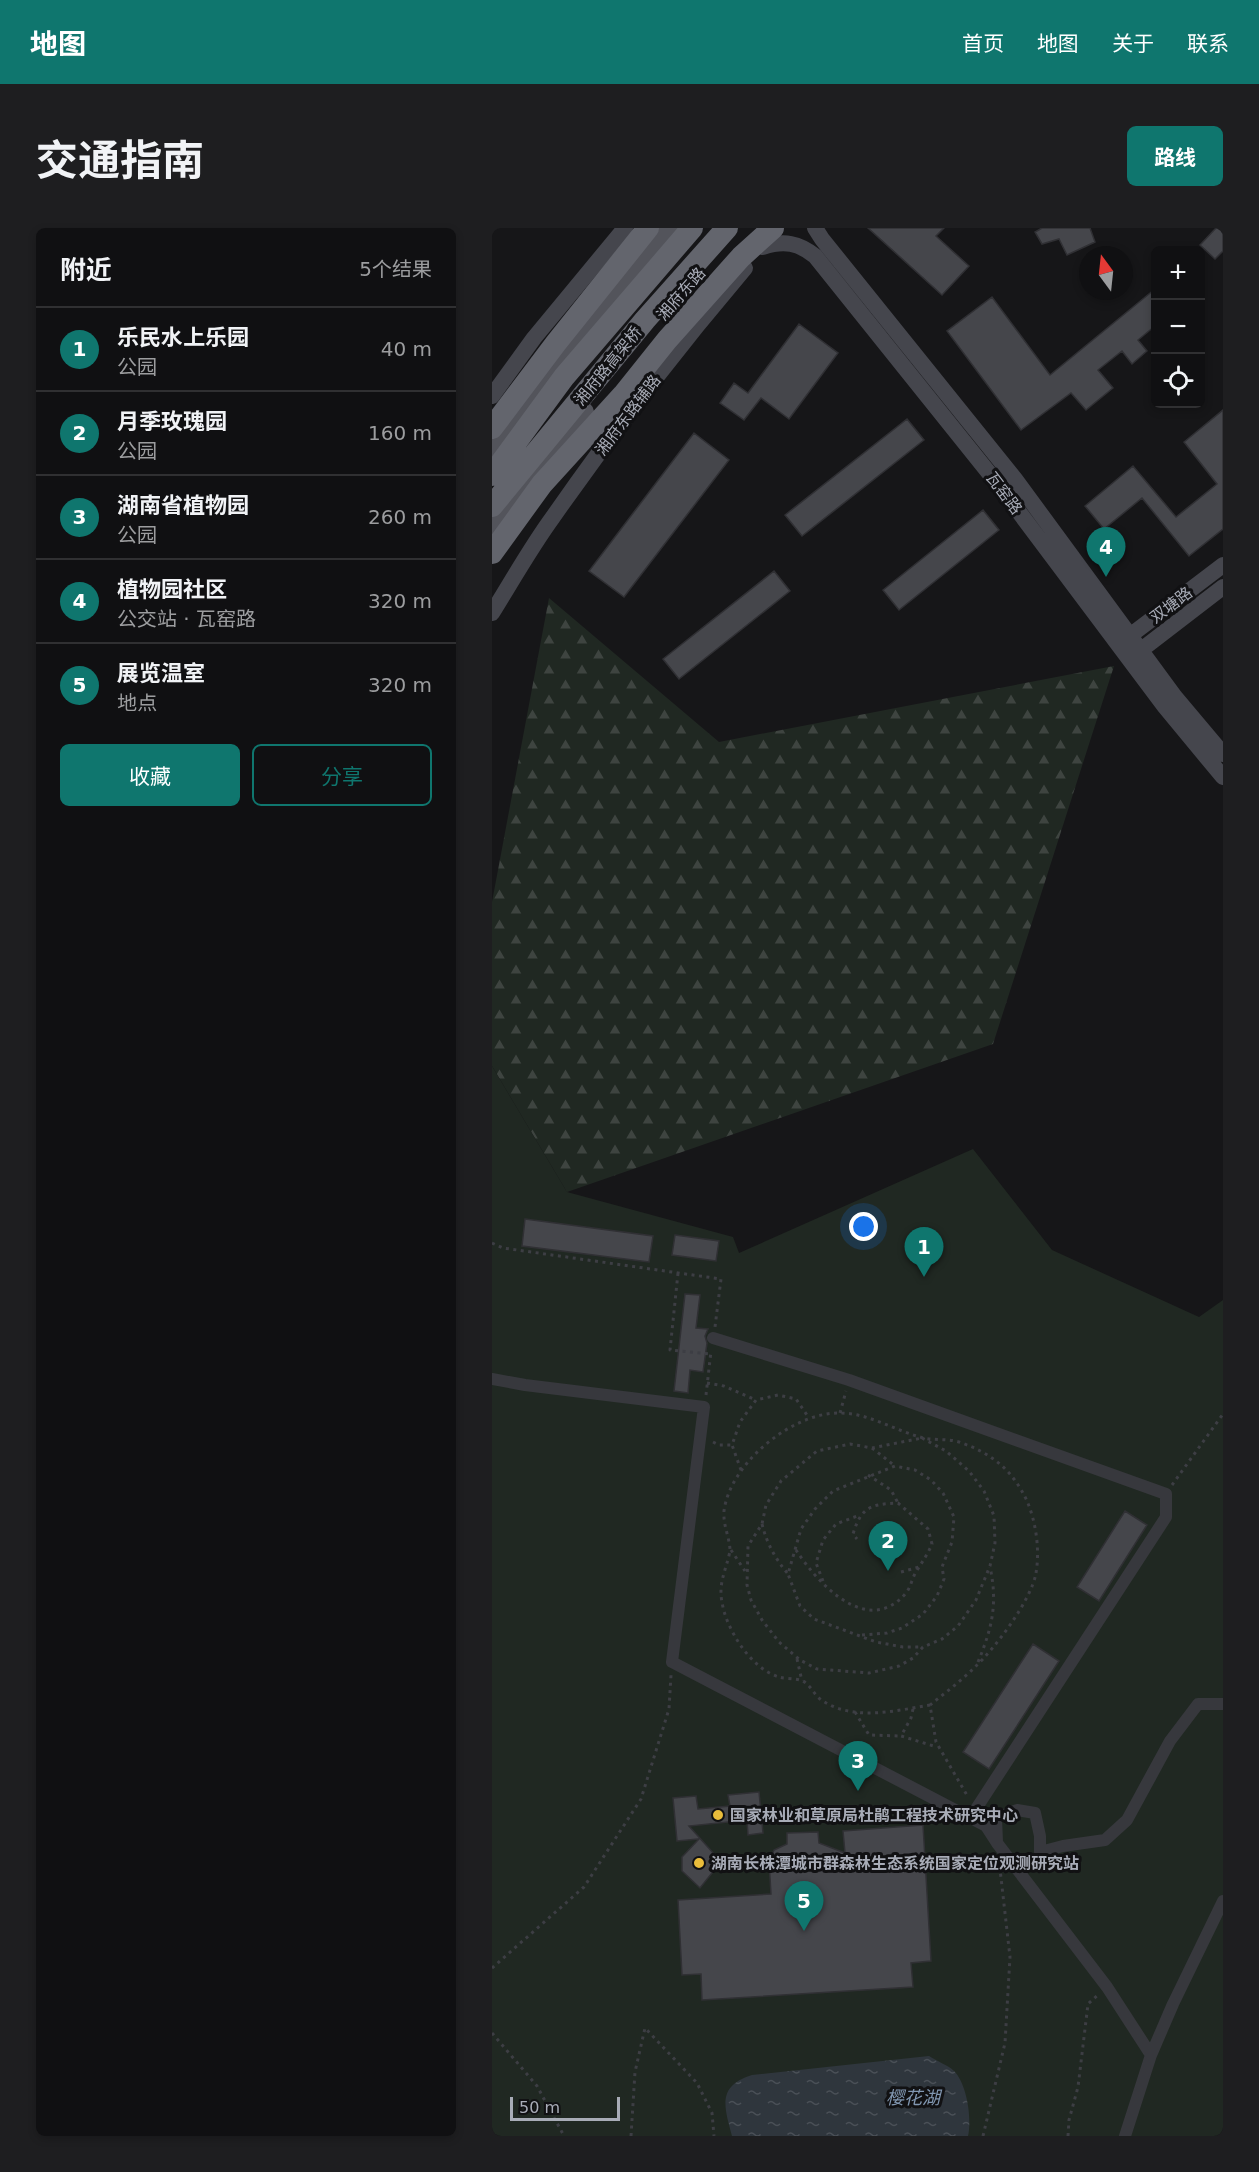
<!DOCTYPE html>
<html lang="zh">
<meta charset="utf-8">
<style>
body{margin:0;font-family:"DejaVu Sans","Noto Sans SC",sans-serif;background:#1e1e20;color:#f1f3f6}
.controls{position:absolute;right:18px;top:18px;display:grid;overflow:hidden;border-radius:9px;box-shadow:0 3px 9px #0003}
.controls button{width:54px;height:54px;display:grid;place-items:center;padding:0;border:0;border-bottom:2px solid #303032;background:#101012;color:#f1f3f6;font:30px sans-serif}
.compass{position:absolute;left:587px;top:18px;width:54px;height:54px;border-radius:50%;background:#101012;box-shadow:0 3px 9px #0003;rotate:345deg}
.scale{position:absolute;left:18px;bottom:15px;width:110px;box-sizing:border-box;padding-left:6px;border:3px solid #a8acb7;border-top:0;font-size:16px;line-height:21px;white-space:nowrap;color:#a8acb7;-webkit-text-stroke:4px #111113;paint-order:stroke}
.you{position:absolute;left:372px;top:999px;width:21px;height:21px;margin:-15px;border:4px solid #fff;border-radius:50%;background:#1a73e8;box-shadow:0 0 0 9px #1a73e833}
.badge{display:grid;place-items:center;width:39px;height:39px;border-radius:50%;background:#0f766e;color:#fff;font-size:20px;font-weight:700}
.pin{position:absolute;translate:-50% -50px;filter:drop-shadow(0 2px 3px #0008)}
.pin::after{content:'';position:absolute;top:32px;width:21px;height:18px;background:inherit;clip-path:polygon(0 0,100% 0,50% 100%)}
.list{margin:0;padding:0;list-style:none}
h2{display:flex;justify-content:space-between;align-items:center;height:78px;margin:0;padding:0 24px;font-size:26px}
h2 small{font-size:20px;font-weight:400;color:#9c9d9f}
.list li{display:grid;grid-template-columns:39px 1fr auto;gap:18px;align-items:center;box-sizing:border-box;height:84px;padding:0 24px;border-top:2px solid #303032}
.list b{display:block;font-size:22px;white-space:nowrap}
.list p{margin:0;font-size:20px;white-space:nowrap;color:#9c9d9f}
.list em{font-size:20px;font-style:normal;color:#9c9d9f}
.actions{display:flex;gap:12px;padding:18px 24px}
.actions a{flex:1;padding:14px 0;border:2px solid #0f766e;border-radius:9px;text-align:center;font-size:21px;color:#0f766e}
.actions .main{background:#0f766e;color:#fff}
.icon{flex:none;width:33px;height:33px;fill:none;stroke:currentColor;stroke-width:2;stroke-linecap:round;stroke-linejoin:round}
.map{position:relative;flex:none;width:731px;height:1908px;overflow:hidden;border-radius:9px}
header{display:flex;align-items:center;gap:36px;box-sizing:border-box;height:84px;padding:0 30px;background:#0f766e;color:#fff}
header strong{font-size:28px}
nav{display:flex;gap:33px;margin-inline-start:auto;font-size:21px}
.intro{display:flex;align-items:center;justify-content:space-between;box-sizing:border-box;height:144px;padding:0 36px}
h1{margin:0;font-size:42px}
.button{padding:15px 27px;border-radius:9px;background:#0f766e;color:#fff;font-size:21px;font-weight:700}
main{display:flex;gap:36px;padding:0 36px}
aside{flex:1;background:#101012;border-radius:9px;box-shadow:0 3px 9px #0003}
.map>svg:first-child{display:block}
</style>
<header>
<strong>地图</strong>
<nav><a>首页</a><a>地图</a><a>关于</a><a>联系</a></nav>
</header>
<div class="intro"><h1>交通指南</h1><a class="button">路线</a></div>
<main>
<aside>
<h2>附近<small>5个结果</small></h2>
<ul class="list">
<li><span class="badge">1</span><div><b>乐民水上乐园</b><p>公园</p></div><em>40 m</em></li>
<li><span class="badge">2</span><div><b>月季玫瑰园</b><p>公园</p></div><em>160 m</em></li>
<li><span class="badge">3</span><div><b>湖南省植物园</b><p>公园</p></div><em>260 m</em></li>
<li><span class="badge">4</span><div><b>植物园社区</b><p>公交站 · 瓦窑路</p></div><em>320 m</em></li>
<li><span class="badge">5</span><div><b>展览温室</b><p>地点</p></div><em>320 m</em></li>
</ul>
<div class="actions"><a class="main">收藏</a><a>分享</a></div>
</aside>
<div class="map">
<svg width="731" height="1908" viewBox="0 0 731 1908">
<defs>
<pattern id="forest-firs" width="22" height="20" patternUnits="userSpaceOnUse" patternTransform="scale(1.5)"><rect width="22" height="20" fill="#202822"/><path d="M5 1l3.5 6h-7zM16 11l3.5 6h-7z" fill="#3e4440"/></pattern>
<pattern id="water-ripples" width="26" height="14" patternUnits="userSpaceOnUse" patternTransform="scale(1.5)"><rect width="26" height="14" fill="#2f363d"/><path d="M2 4q2-2 4 0t4 0M15 11q2-2 4 0t4 0" fill="none" stroke="#4a5057"/></pattern>
</defs>
<rect width="100%" height="100%" fill="#161618"/>
<path fill="url(#forest-firs)" d="M57,370l170,144 395,-76 -121,378 -426,148 -75,-126v-164z"/>
<path fill="#202822" d="M0,838l75,126 166,45 6,16 234,-104 79,101 147,67 24,-17v836h-731z"/>
<path fill="url(#water-ripples)" d="M437,1828c7,5 19,9 25,15 13,13 18,48 14,65h-236c-8,-30 -15,-50 20,-61z"/>
<path fill="#45464b" stroke="#303034" stroke-width="1.5" d="M376,0h76l-8,8 33,30 -27,29z
M550,0h48l5,14 -28,13 -8,-16 -17,5 -7,-12z
M724,0h7v23l-8,8 -15,-14z
M663,61v37l-17,14 9,11 -15,13 -10,-13 -24,19 15,18 -27,22 -15,-17 -50,37 -74,-99 45,-34 58,78z
M307,96l39,29 -49,66 -28,-21 -17,22 -24,-17 14,-20 14,10z
M731,182v119l-34,27 -47,-58 -38,31 -19,-23 48,-40 43,51 41,-33 -33,-42z
M415,191l17,21 -122,96 -17,-21z
M202,205l35,27 -105,137 -35,-26z
M491,282l16,20 -100,80 -16,-20z
M282,343l16,20 -111,88 -16,-20z
M33,991l128,17 -4,26 -127,-16z
M183,1007l44,6 -3,20 -44,-6z
M193,1066l15,1 -4,33 12,1 -3,7 2,7 -4,29 -13,-2 -2,23 -14,-2z
M633,1283l22,14 -48,76 -22,-14z
M541,1416l26,17 -70,108 -26,-17z
M267,1564l4,41 -15,2 -1,-15 -58,6 26,29 1,13 -16,20 -18,-17v-14l17,-18 -22,2 -4,-43 23,-2 2,13 32,-3 -2,-11z
M431,1597l8,136 -20,2 2,24 -211,13 -1,-26 -19,1 -4,-75 93,-6 -2,-33 5,-11 13,-6v-11l31,-1 1,11 26,10 -2,-22z"/>
<g fill="none" stroke-linecap="round" stroke-linejoin="round">
<path stroke="#3d3e44" stroke-width="3" stroke-dasharray="3 4.5" stroke-linecap="butt" d="M0,1015l11,5 218,31 -6,48
M186,1045l-8,77 41,4
M215,1155l17,3 32,14
M214,1167l5,-44
M348,1185l6,-22
M430,1210l24,13 23,20 15,20 10,25 1,27 -5,23 -14,34 -18,26 -16,13 -19,8 -10,11 -14,8 -30,7 -52,-4 -17,-9 -21,-18 -17,-22 -11,-20 -4,-15 1,-39 14,-22 4,-19 15,-24 36,-30 33,-7 22,4z
M221,1214l6,3h13
M380,1220l23,18
M249,1242l-9,-25 8,-23 16,-22 22,-5 18,4 13,19
M376,1247l23,15 7,13
M680,1257l51,-71
M270,1296c5,20 13,34 26,50
M239,1322l14,21
M304,1322c22,34 72,88 110,43 5,-6 6,-15 10,-21 6,-10 12,-18 16,-28l-4,-15 -30,-26c-27,1 -37,4 -45,31l4,5
M409,1344l18,-5
M331,1353l-7,-18 7,-23 13,-16 24,-9
M370,1407l25,-2 15,-5 21,-14 14,-18 7,-17 -2,-12 10,-25 2,-25 -11,-24 -12,-13 -16,-10 -20,-4 -62,25 -18,18 -14,20 -13,45 12,32 14,13 62,23 27,5h20
M305,1431l5,22
M486,1434c14,-34 20,-58 12,-95
M438,1477c-36,6 -78,17 -110,-6 -6,-5 -10,-14 -17,-18 -7,-3 -17,-2 -24,-4 -28,-8 -53,-48 -57,-75 -3,-14 1,-26 5,-39 1,-4 3,-10 3,-14 -1,-13 -7,-24 -6,-38 6,-48 69,-99 116,-98 28,0 54,17 80,24 12,4 26,1 39,5 32,11 53,27 68,59 9,21 13,49 9,72 -5,28 -41,75 -61,94 -14,14 -30,26 -45,38l6,37 32,55
M421,1481l-2,9 -10,18 36,11
M363,1484l14,23 32,1
M0,1740l92,-81 57,-88 28,-90 2,-34
M0,1805l45,53 27,50
M139,1908l4,-64 10,-44 52,55 15,30 2,23
M491,1908l22,-93 5,-86 -10,-88
M576,1908l1,-16 9,-33 10,-83 11,-10"/>
<path stroke="#37383d" stroke-width="12" d="M221,1110l136,42 317,114v23l-190,292 10,16
M0,1151l33,6 179,22 -32,255 314,164 11,17 110,144 44,68 -26,81
M505,1614l-1,-24 21,-8 18,3 5,23v16l23,-6 42,-6 22,-20 43,-79 28,-37h25
M659,1827l22,-51 50,-103"/>
<path stroke="#45464d" stroke-width="16" d="M323,0l7,11 193,240 160,218 48,57
M271,19c21,-7 36,-4 52,9l186,232 164,219 58,70
M0,168l42,-58 91,-110
M0,385c20,-32 39,-66 61,-96 60,-86 124,-169 192,-249
M631,413l100,-76
M640,429l91,-70"/>
<path stroke="#53545b" stroke-width="20" d="M0,220l126,-161 53,-59
M0,303l46,-63 46,-56"/>
<path stroke="#63656d" stroke-width="22" d="M0,200l64,-85 92,-115
M0,247l72,-98 128,-149
M0,278l153,-186 82,-92
M0,325l50,-69 81,-89 44,-55 74,-83 32,-29"/>
</g>
<g fill="#eabd3b" stroke="#111113" stroke-width="2">
<circle cx="226" cy="1587" r="6"/>
<circle cx="207" cy="1635" r="6"/>
</g>
<g text-anchor="middle" dominant-baseline="central" stroke-width="6" stroke-linejoin="round" paint-order="stroke">
<g font-size="16" fill="#a8acb7" stroke="#111113">
<text transform="translate(189 66) rotate(-49)">湘府东路</text>
<text transform="translate(116 138) rotate(-51)">湘府路高架桥</text>
<text transform="translate(136 187) rotate(-53)">湘府东路辅路</text>
<text transform="translate(512 265) rotate(53)">瓦窑路</text>
<text transform="translate(679 377) rotate(-37)">双塘路</text>
</g>
<g font-size="16" font-weight="bold" fill="#a8acb7" stroke="#111113" text-anchor="start">
<text x="238" y="1587">国家林业和草原局杜鹃工程技术研究中心</text>
<text x="219" y="1635">湖南长株潭城市群森林生态系统国家定位观测研究站</text>
</g>
<g font-size="18" font-style="italic" fill="#8197b1" stroke="#111113">
<text x="421" y="1869">樱花湖</text>
</g>
</g>
</svg>
<div class="controls">
<button>+</button>
<button>−</button>
<button><svg class="icon" aria-label="locate" viewBox="0 0 24 24"><circle cx="12" cy="12" r="6"/><path d="M12 2v4M12 18v4M2 12h4M18 12h4"/></svg></button>
</div>
<svg class="compass" viewBox="-18 -18 36 36"><path d="M0-13l5 13h-10z" fill="#e53935"/><path d="M0 13l5-13h-10z" fill="#9c9d9f"/></svg>
<div class="scale">50 m</div>
<div class="you"></div>
<div class="pin badge" style="left:432px;top:1049px">1</div>
<div class="pin badge" style="left:396px;top:1343px">2</div>
<div class="pin badge" style="left:366px;top:1563px">3</div>
<div class="pin badge" style="left:614px;top:349px">4</div>
<div class="pin badge" style="left:312px;top:1703px">5</div>
</div>
</main>
